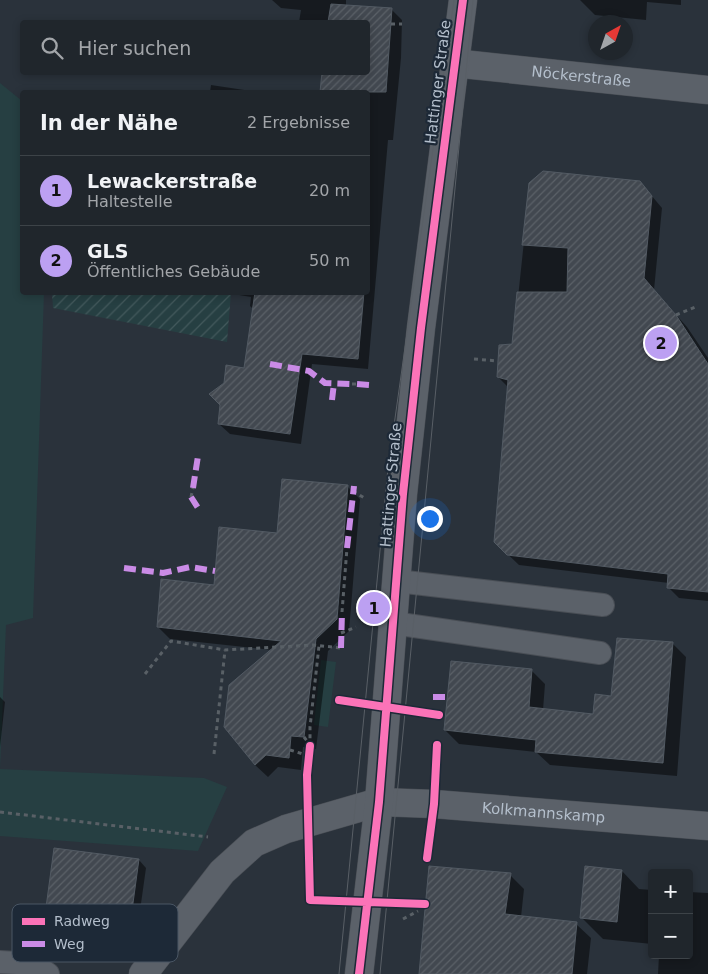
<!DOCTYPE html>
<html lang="de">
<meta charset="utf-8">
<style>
body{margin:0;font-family:"DejaVu Sans",sans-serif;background:#2d3238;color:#f1f3f6}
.controls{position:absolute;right:15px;bottom:15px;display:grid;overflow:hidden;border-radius:5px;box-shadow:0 2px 8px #0003}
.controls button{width:45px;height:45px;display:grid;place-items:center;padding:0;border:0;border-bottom:1px solid #3d4348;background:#20262c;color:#f1f3f6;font:25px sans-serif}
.compass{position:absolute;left:588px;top:15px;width:45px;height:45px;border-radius:50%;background:#20262c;box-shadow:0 2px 8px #0003;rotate:40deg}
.you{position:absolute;left:429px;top:518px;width:18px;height:18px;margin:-12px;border:4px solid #fff;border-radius:50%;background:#1a73e8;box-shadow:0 0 0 8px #1a73e833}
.badge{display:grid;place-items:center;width:32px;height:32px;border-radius:50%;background:#bca0f2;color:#111;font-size:16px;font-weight:700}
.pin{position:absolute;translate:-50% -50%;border:2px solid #fff;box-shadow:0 1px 5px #0006}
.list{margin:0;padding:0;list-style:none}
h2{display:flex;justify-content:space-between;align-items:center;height:65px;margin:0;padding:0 20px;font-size:21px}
h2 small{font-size:16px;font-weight:400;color:#a2a5a9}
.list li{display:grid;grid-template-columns:32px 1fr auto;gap:15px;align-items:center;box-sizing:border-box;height:70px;padding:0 20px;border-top:1px solid #3d4348}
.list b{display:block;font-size:19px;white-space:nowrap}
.list p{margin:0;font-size:16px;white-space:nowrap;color:#a2a5a9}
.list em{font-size:16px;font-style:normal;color:#a2a5a9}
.icon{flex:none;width:28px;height:28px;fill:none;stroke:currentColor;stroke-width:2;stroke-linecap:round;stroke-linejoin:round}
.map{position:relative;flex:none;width:708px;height:974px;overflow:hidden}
.search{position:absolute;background:#20262c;box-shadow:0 2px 8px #0003;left:20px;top:20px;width:350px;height:55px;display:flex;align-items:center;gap:12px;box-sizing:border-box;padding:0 18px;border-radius:5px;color:#a2a5a9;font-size:19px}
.panel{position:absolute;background:#20262c;box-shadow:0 2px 8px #0003;left:20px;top:90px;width:350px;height:205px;border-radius:5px}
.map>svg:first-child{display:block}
</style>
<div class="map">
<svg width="708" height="974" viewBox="0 0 708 974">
<defs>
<pattern id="garden-furrows" width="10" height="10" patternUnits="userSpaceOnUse" patternTransform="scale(1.25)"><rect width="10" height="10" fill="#263f42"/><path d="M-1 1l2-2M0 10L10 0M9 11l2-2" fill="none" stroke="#43595c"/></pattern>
<pattern id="building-hatch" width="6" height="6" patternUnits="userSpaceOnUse" patternTransform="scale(1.25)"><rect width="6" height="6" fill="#424850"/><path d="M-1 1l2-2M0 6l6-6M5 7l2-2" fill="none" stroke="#5b6168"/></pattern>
</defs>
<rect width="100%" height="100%" fill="#2a323b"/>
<path fill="#263f42" d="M0,83l22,18v191l22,1 -11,325 -27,7 -6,144 204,9 23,9 -29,64 -198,-15z
M321,660l15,2 -8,65 -14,-2z"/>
<path fill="url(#garden-furrows)" d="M52,293h179l-4,49 -174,-34z"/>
<path fill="#0007" d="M272,0h74v6l45,3 11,11 -1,38 -8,82h-5l-20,229 -56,-5 -11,80 -71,-10 -11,-10 26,-55 9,-59 -4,-4 1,-9 -30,-5h147v-200h-47l2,-20h45v-50h-69l2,-12 -20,-2z
M580,0h101v5l-34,-3 -1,18 -51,-5z
M211,85l40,6 1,1h-42z
M640,182l22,26 -8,82 33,37 21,31v243l-29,-3 -11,-11 1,-4 -150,-18 -24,-23 14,-154 -11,-11 15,-32 17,-161z
M347,486l13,13 -11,132 -21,20 -12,98 -13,-2 -2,23 -23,-3 -10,10 -13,-12 17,-115 -102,-11 -12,-12 57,-41 63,-52z
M672,643l14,14 -9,119 -127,-11 -14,-13 -77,-8 -14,-14 86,-60 14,14 -2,26 51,5z
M0,697l5,5 -5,45z
M139,860l7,8 -9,64 -83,-10 -8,-8z
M622,871l17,18 13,1v54l-49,-5 -22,-22z
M510,875l14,14 -3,28 55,7 15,14 -4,36h-167z
M689,892l19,1v81h-50l1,-19h30z"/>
<path fill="url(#building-hatch)" stroke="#525a63" d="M331,4l61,4 -6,84h-66l2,-20h46v-50h-40z
M543,171l97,10 12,15 -8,82 32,37 32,49v228l-41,-4 1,-14 -161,-19 -13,-13 14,-162 -11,-3 2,-32 13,-1 5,-52h50l1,-44 -46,-3 7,-62z
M255,292h109l-6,67 -56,-5 -12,80 -72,-10 2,-19 -11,-11 15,-11 2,-18 18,3z
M282,479l66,6 -11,134 -21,20 -12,98 -13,-1 -2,22 -23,-3 -11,10 -31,-38 5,-42 52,-44 -124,-14 4,-48 53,6 5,-58 58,6z
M617,638l56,4 -10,121 -128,-11 1,-12 -92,-10 7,-69 81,8 -3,38 64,7 2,-20 16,2z
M54,848l85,11 -9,66 -85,-10z
M429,866l82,7 -6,41 72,8 -5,52h-153z
M585,866l37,4 -5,52 -37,-4z"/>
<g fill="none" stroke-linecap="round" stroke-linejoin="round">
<g stroke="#494e55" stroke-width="24">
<path id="service" d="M397,581l206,24
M393,623l207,30
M0,962l33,2 15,10"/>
</g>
<g stroke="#494e55" stroke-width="29">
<g id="minor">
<path id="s1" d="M453,63l255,27"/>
<path d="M143,974l79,-102 32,-29 32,-14 93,-27"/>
</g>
</g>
<g stroke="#494e55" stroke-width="29">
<g id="tertiary">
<path id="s2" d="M379,802l55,2 274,22"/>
<path d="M359,974l20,-172 24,-308 18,-166 42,-328"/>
</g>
</g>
<path stroke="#596066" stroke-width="3" stroke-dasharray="4 4" stroke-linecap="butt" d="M391,24h11
M676,315l22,-9
M474,359l24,2
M352,384h5
M353,491l13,8
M191,497l2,-9
M342,612l5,-64
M341,633l15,-6
M145,674l26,-33 54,9 88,-5 28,3
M304,737l6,8
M290,750l13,4 7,-8v-19l9,-81
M214,754l11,-104
M0,812l208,25
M310,900l21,1
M420,904h5
M403,919l15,-8"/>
<use href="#service" stroke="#5b6169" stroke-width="22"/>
<use href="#minor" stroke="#5b6169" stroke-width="28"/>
<use href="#tertiary" stroke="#5b6169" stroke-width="28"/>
<path stroke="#595f66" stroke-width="1" d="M339,974l49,-506 66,-468
M380,974l93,-974"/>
<path stroke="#ca8be6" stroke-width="6" stroke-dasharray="12 6" stroke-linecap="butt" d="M270,364l39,7 16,12 27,1
M357,384l13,1
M332,400l2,-17
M193,488l5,-32
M191,497l9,14
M347,548l7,-62
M124,568l39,5 27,-6 25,4
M341,648l1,-36
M433,697h14"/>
<g stroke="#1d2937" stroke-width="11">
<path id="cycleway" d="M339,700l100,15
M310,746l-3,29 3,125 115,4
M427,858l7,-54 3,-59
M359,974l20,-172 24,-308 18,-166 42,-328"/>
</g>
<use href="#cycleway" stroke="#fb73b8" stroke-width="8"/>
</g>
<g text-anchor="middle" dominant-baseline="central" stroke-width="4.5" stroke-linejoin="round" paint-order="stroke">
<g font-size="15" fill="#b4bfcc" stroke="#1d2937">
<text stroke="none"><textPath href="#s1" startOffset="129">Nöckerstraße</textPath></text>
<text transform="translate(438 82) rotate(-83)">Hattinger Straße</text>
<text transform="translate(391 485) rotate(-85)">Hattinger Straße</text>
<text stroke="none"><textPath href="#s2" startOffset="165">Kolkmannskamp</textPath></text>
</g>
</g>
<rect x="12" y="904" width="166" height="58" rx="8" fill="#1d2937" stroke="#4a5664" stroke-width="1"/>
<rect x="22" y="918" width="23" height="7" fill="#fb73b8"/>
<rect x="22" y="941" width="23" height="6" fill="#ca8be6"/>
<g font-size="14" fill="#b4bfcc">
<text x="54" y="926">Radweg</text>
<text x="54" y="949">Weg</text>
</g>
</svg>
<div class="controls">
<button>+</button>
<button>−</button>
</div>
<svg class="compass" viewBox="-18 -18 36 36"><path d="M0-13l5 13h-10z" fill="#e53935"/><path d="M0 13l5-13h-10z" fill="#a2a5a9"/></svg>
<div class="you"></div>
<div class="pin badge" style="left:374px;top:608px">1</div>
<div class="pin badge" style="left:661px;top:343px">2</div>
<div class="search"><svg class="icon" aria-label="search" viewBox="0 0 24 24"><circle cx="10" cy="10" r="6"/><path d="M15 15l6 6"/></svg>Hier suchen</div>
<section class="panel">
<h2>In der Nähe<small>2 Ergebnisse</small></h2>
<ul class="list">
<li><span class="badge">1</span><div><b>Lewackerstraße</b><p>Haltestelle</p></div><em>20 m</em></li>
<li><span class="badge">2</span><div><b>GLS</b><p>Öffentliches Gebäude</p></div><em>50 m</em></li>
</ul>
</section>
</div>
